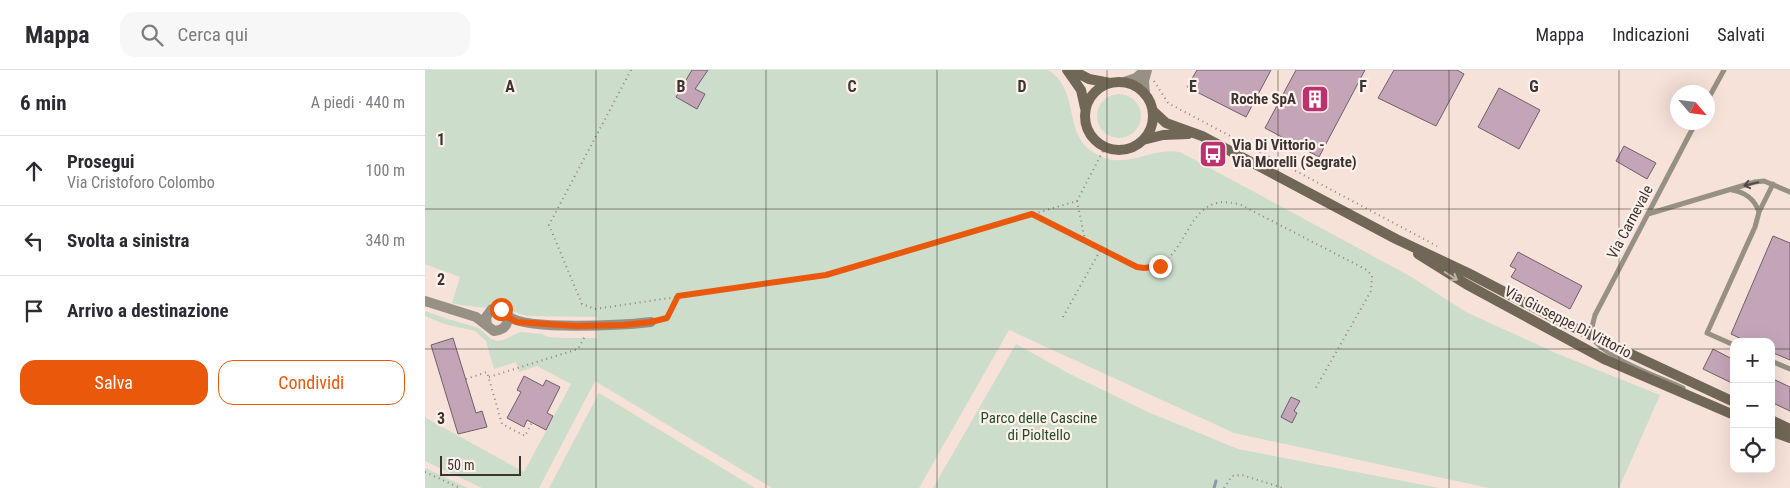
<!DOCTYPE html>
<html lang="it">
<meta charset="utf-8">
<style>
body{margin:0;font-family:"Roboto Condensed",sans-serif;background:#f7f7f7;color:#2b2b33}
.controls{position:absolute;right:15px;bottom:15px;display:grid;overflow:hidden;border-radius:10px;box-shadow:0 5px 20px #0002}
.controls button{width:45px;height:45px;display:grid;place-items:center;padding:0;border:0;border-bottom:1px solid #e1e1e2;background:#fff;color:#2b2b33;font:25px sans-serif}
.compass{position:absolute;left:1245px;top:15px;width:45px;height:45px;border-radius:50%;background:#fff;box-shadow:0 5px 20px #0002;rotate:118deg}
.scale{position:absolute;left:15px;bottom:12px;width:81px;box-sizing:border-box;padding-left:5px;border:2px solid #3c3430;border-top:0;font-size:14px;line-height:18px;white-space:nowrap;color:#3c3430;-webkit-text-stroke:4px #fef1ec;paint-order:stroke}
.stop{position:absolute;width:15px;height:15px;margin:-11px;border:4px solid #ea580c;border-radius:50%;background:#fff}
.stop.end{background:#ea580c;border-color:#fff;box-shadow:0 1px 5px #0008}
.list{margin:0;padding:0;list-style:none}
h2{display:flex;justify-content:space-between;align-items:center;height:65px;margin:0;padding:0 20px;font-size:21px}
h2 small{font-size:16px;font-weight:400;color:#7c7c81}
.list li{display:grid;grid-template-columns:32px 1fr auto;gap:15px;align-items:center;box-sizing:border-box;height:70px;padding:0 20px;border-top:1px solid #e1e1e2}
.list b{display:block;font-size:19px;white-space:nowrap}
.list p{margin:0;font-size:16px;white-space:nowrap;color:#7c7c81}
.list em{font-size:16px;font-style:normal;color:#7c7c81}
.actions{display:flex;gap:10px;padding:15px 20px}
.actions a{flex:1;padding:11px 0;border:1px solid #ea580c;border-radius:15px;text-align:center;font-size:18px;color:#ea580c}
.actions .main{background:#ea580c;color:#fff}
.icon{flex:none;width:28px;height:28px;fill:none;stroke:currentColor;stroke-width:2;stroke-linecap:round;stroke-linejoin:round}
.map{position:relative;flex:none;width:1365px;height:418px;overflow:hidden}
header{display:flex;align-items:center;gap:30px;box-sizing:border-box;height:70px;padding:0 25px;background:#fff;border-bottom:1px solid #e1e1e2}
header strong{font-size:24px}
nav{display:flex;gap:28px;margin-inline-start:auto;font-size:18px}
.search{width:350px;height:45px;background:#f7f7f7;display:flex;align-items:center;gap:12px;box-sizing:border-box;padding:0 18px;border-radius:15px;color:#7c7c81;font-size:19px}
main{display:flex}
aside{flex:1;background:#fff}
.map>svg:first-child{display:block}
</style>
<header>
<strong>Mappa</strong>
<div class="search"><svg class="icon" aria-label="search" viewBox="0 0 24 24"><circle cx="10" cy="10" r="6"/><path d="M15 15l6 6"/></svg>Cerca qui</div>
<nav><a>Mappa</a><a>Indicazioni</a><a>Salvati</a></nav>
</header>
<main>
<aside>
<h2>6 min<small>A piedi · 440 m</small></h2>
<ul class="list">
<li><svg class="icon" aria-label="ahead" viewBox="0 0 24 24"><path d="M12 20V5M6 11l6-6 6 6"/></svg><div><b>Prosegui</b><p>Via Cristoforo Colombo</p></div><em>100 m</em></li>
<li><svg class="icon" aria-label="left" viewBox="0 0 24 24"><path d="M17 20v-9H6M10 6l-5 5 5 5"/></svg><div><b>Svolta a sinistra</b></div><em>340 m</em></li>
<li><svg class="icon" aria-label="arrive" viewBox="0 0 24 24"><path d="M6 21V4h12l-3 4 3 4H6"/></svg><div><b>Arrivo a destinazione</b></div></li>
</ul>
<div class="actions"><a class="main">Salva</a><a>Condividi</a></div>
</aside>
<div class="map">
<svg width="1365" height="418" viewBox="0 0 1365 418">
<rect width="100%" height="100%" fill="#f7e2d9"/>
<path fill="#cdc" d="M0,0h623c31,18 16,61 42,80 33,25 57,-4 90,2l230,124 56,36 92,42 102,41 -41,93h-130l-255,-55 -225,-103 -90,158h-147l-177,-107 -56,107h-57l-57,-27v-46l1,3 98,54 47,-88 -34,-18 -18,6 -3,-10 -22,7 -8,-28 -11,-10 -31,-7 -19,-8v-5l23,8 31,9 12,11 6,2 6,-1 17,-8 22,2 6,3 17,1h32v-21l-69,-1c-7,-1 -13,-5 -19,-6 -19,-3 -38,-2 -57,-7l8,-26 -35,-13z
M672 46a22 22 0 1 1 44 0a22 22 0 1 1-44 0Z
M591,274l54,30 78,38 90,37 201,39h-506z
M174,323l156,95h-206z
M0,398l43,20h-43z"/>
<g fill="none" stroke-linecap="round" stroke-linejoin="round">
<path stroke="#8f97aa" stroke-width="3" d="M789,418l2,-7"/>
</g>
<path fill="#c4a5b7" stroke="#705f69" d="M267,0h16l-13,19 10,5 -8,15 -21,-12z
M772,0h74l-25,47 -59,-30z
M871,0h69l-46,87 -54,-29z
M969,0h63l7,4 -28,52 -58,-28z
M1074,18l41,22 -21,39 -41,-22z
M1199,76l32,17 -9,16 -31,-18z
M1348,166l17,7v117l-19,-8v-10h-23l-17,-8z
M1093,182l64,34 -12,23 -59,-32 5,-8 -6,-3z
M28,268l23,75 6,-2 5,16 -29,7 -27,-89z
M1288,279l21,11v24l-31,-15z
M99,306l19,10 3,-6 14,7 -13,26 6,3 -7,14 -19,-10 -3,7 -17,-9 14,-26 -4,-2z
M1346,308l19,9v24l-19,-9z
M866,327l9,4 -6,10 3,2 -5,10 -11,-6z"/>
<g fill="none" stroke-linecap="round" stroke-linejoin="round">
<path stroke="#92847d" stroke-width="2" stroke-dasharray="1 4" stroke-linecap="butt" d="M206,0l-82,155 33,79 13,5 231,-34 251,-74 28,-54
M729,11l14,22 269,143
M652,131l8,39
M608,144l104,53c55,10 42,-82 104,-62l126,65 5,6 -1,15 -57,100
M638,247l38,-68
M235,250l7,-2 11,-21
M64,307l89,-28 7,-13
M41,309l21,-7 15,52 23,12 7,-14
M0,402l35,16
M799,418l8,-12 10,-1 41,13"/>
<path stroke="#979084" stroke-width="5" d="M1282,31l17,-31
M1307,120c13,2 23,10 27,22
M1223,144l107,-32 9,-1 26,11
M1309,275l-27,-12 48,-106 4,-15 14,-28
M1346,291l19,8
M1258,318c-26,-12 -78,-29 -93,-53l5,-20 101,-193"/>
<path stroke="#979084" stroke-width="10" d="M699,12l12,-4 9,-8
M720,24l-1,-13 3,-11
M0,231l51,16 18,14c14,-1 18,-13 7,-22h-9l-6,8 1,8
M83,246c17,15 117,9 143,6"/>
<path stroke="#716756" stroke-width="10" d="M642,0l14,20 4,18
M647,0l17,9 21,4
M660 46a34 34 0 1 1 68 0a34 34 0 1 1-68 0Z
M728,41l13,12 36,13 194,103 72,34 92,48 174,81
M718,70l20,-5 25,-1
M993,184l48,30 140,76 128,55
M1346,350l19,9
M1346,361l19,7"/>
</g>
<defs><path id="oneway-shaft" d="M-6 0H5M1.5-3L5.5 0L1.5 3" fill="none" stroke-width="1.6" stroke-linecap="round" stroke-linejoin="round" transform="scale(1.25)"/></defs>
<use stroke="#534b45" href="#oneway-shaft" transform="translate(1326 114) rotate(166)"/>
<use stroke="#bfb3a8" href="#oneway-shaft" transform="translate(1026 206) rotate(32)"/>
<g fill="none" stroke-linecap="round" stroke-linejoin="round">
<path stroke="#ea580c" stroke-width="6" d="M76,239l8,9 8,4 59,4 48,-1 27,-3 16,-4 11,-22 148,-21 206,-61 105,53 7,1 16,-2"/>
</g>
<path fill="none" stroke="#3c3430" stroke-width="1" stroke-opacity="0.55" d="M171,0v418M341,0v418M512,0v418M682,0v418M853,0v418M1024,0v418M1194,0v418M0,139h1365M0,279h1309M1346,279h19"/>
<defs>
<g id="building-square" transform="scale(1.4375)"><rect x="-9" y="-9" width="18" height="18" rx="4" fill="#bb326f" stroke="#fef1ec"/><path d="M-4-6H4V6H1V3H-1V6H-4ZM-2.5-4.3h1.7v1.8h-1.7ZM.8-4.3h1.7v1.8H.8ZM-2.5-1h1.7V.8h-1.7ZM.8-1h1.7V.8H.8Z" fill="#fff"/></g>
<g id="bus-square" transform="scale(1.4375)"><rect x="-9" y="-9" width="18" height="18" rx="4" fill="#bb326f" stroke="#fef1ec"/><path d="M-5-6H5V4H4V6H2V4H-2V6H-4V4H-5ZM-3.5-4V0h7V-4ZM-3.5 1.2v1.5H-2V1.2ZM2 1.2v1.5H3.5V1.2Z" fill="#fff"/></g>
</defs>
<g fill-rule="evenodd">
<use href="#building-square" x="890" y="29"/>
<use href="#bus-square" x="788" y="84"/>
</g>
<g text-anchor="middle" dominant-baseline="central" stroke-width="4.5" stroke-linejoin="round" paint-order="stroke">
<g font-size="15" font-weight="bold" fill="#3c3430" stroke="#fef1ec" text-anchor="end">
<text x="871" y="29">Roche SpA</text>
<text x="807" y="75" text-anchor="start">Via Di Vittorio -<tspan x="807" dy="17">Via Morelli (Segrate)</tspan></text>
</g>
<g font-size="15" fill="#3c3430" stroke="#fef1ec">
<text transform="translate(1205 152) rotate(-62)">Via Carnevale</text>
<text transform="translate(1143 252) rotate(27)">Via Giuseppe Di Vittorio</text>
</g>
<g font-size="15" fill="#244a28" stroke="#fef1ec">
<text x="614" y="348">Parco delle Cascine<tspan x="614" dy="17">di Pioltello</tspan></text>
</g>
</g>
<g font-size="16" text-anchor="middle" font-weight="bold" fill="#3c3430" stroke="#fef1ec" stroke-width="4.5" stroke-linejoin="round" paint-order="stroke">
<text x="85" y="22">A</text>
<text x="256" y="22">B</text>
<text x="427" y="22">C</text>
<text x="597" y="22">D</text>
<text x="768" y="22">E</text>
<text x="938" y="22">F</text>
<text x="1109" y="22">G</text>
<text x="16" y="75">1</text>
<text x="16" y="215">2</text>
<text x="16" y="354">3</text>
</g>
</svg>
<div class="controls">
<button>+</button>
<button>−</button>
<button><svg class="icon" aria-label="locate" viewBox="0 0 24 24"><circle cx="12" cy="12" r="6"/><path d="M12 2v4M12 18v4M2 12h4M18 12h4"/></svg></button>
</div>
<svg class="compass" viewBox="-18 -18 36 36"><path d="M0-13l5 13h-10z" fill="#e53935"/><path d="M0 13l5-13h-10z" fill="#7c7c81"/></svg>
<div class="scale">50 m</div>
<div class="stop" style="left:76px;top:239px"></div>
<div class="stop end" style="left:735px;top:196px"></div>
</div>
</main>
